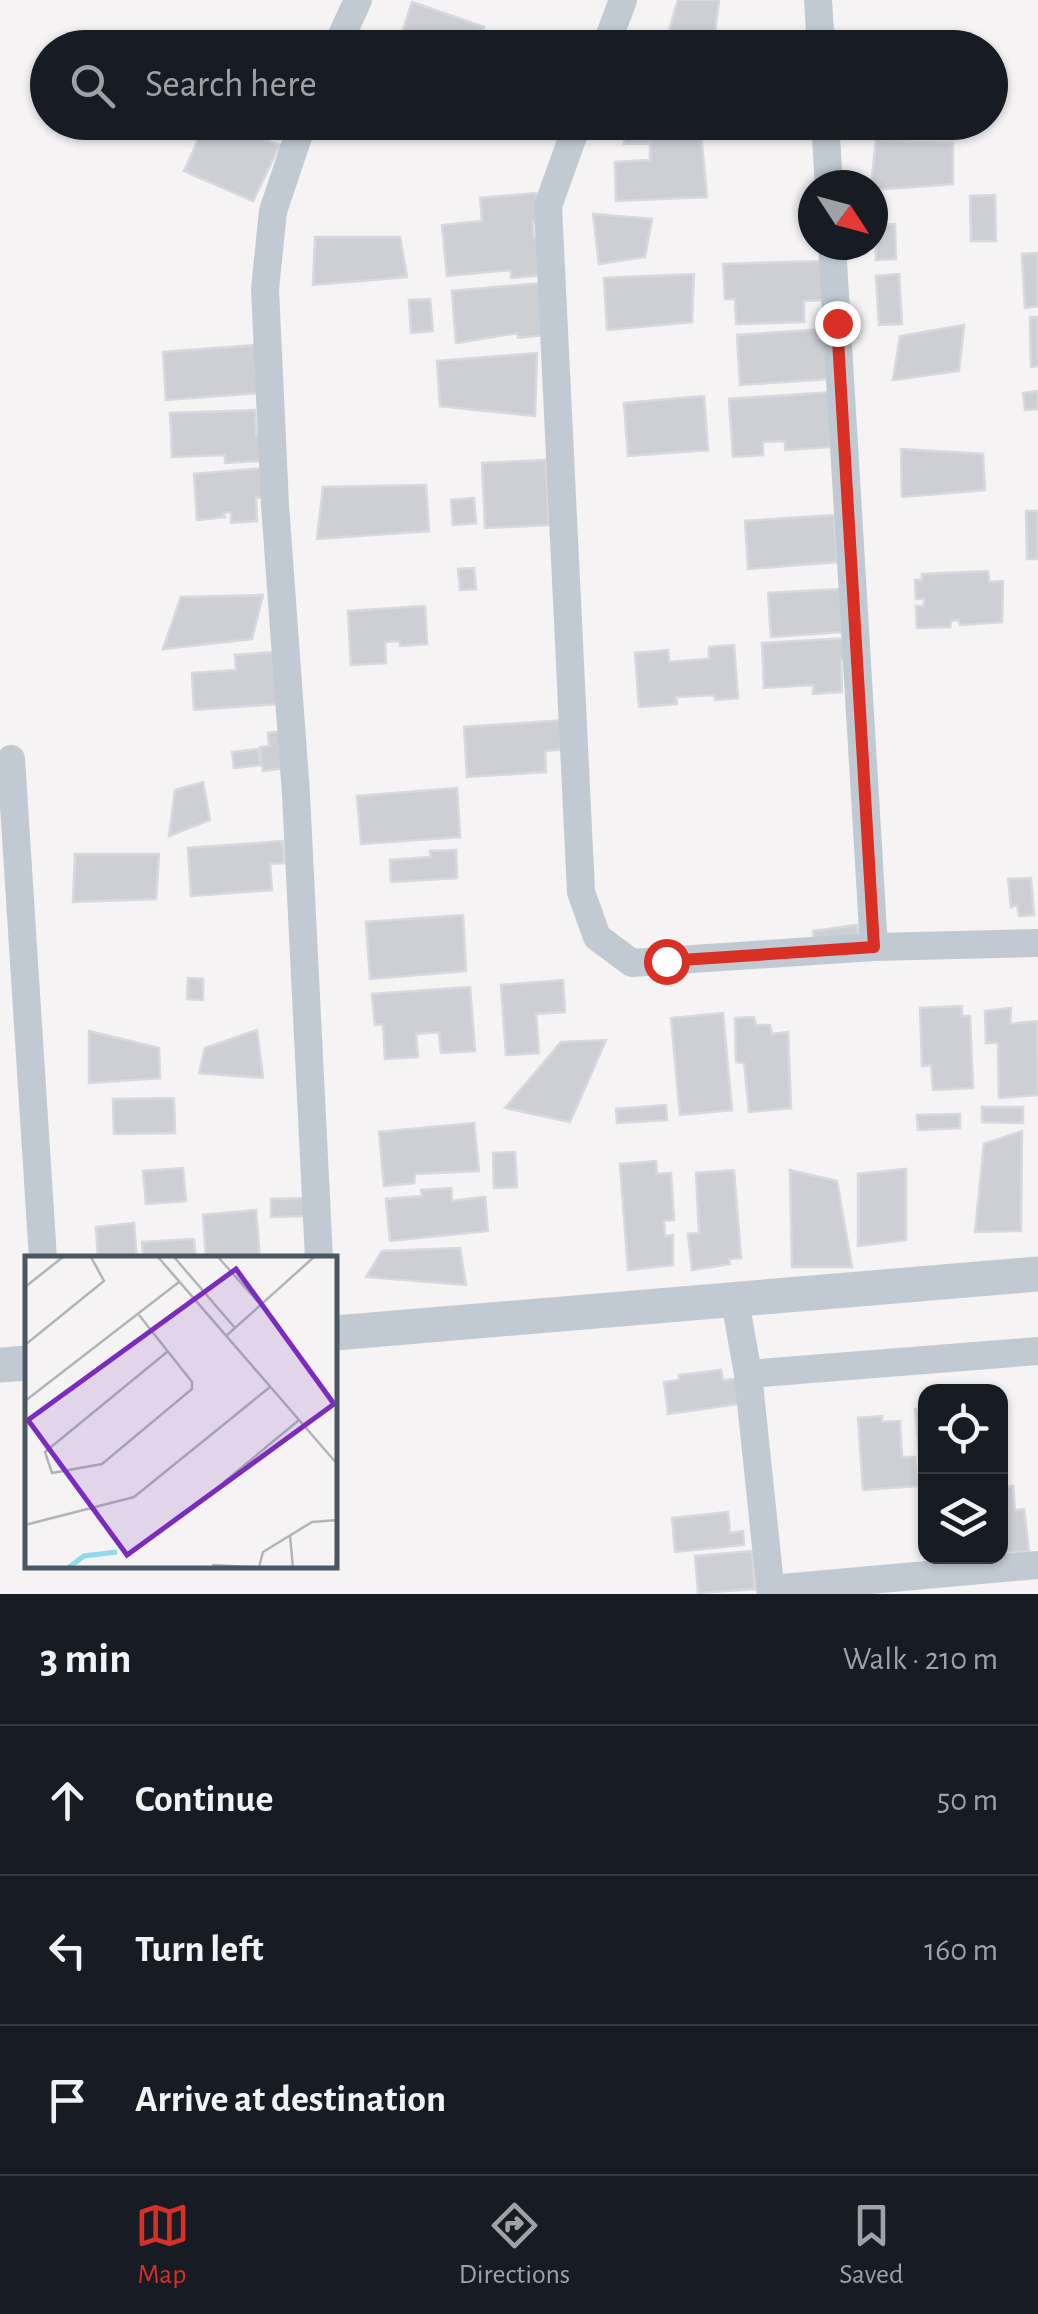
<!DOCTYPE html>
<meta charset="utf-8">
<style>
body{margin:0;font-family:"Alegreya Sans",sans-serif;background:#20242c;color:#f1f3f6}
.controls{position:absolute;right:30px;bottom:30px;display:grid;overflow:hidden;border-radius:20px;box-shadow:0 2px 8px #0004}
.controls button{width:90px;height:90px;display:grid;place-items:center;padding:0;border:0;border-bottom:2px solid #363941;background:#171b24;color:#f1f3f6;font:50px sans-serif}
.compass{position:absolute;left:798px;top:170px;width:90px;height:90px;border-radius:50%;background:#171b24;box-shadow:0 2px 8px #0004;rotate:126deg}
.stop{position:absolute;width:30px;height:30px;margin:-22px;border:8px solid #d93025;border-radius:50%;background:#fff}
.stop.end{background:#d93025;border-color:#fff;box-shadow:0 2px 10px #0008}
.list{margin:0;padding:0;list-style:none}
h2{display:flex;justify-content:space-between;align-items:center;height:130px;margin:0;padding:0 40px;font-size:42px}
h2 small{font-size:32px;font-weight:400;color:#9ea1a6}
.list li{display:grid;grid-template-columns:65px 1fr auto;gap:30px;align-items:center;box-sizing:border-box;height:150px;padding:0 40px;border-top:2px solid #363941}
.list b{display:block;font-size:38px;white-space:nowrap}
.list em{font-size:32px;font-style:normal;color:#9ea1a6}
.icon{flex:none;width:55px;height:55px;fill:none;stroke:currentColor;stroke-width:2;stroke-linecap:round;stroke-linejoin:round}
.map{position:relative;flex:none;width:1038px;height:1594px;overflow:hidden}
.search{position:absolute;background:#171b24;box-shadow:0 2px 8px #0004;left:30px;right:30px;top:30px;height:110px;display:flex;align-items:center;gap:25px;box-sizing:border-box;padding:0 35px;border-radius:55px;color:#9ea1a6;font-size:38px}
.sheet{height:580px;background:#171b24}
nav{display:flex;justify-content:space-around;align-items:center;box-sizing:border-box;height:140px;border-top:2px solid #363941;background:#171b24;font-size:28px;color:#9ea1a6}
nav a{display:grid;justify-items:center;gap:5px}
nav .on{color:#d93025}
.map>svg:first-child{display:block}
</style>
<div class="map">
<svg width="1038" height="1594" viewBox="0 0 1038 1594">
<rect width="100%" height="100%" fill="#f5f3f3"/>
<path fill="#cdcfd5" stroke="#d7d9de" stroke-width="2.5" d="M678,0h41l-6,48h-49z
M412,2l72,25 -8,21 -78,-3z
M229,33l34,15h-40z
M206,122l74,23 -27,56 -69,-30z
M649,123l1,21h-26v-20z
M701,134l6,63 -91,4 -1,-39 35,-2v-23z
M876,141l77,2v41l-80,6 -2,-5z
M536,193l3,29h-6l1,16 7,-1 3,38 -33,3v-8l-64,6 -5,-51 40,-4 -2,-23z
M995,195l1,46h-25l-1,-45z
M593,214l59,5 -7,38 -46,7z
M895,224l1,35 -20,1 -1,-35z
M315,237h85l7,40 -94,8z
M1038,253v53l-13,2 -3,-54z
M824,261l1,39 -21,1v21l-68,2 -1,-25h-10l-2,-35z
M694,274l-2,48 -85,8 -3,-52z
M899,274l3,50 -23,1 -3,-49z
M541,283l4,52 -27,3 -1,-5 -61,10 -4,-52z
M430,299l3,32 -22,2 -2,-33z
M1030,317h8v49l-7,1z
M964,325l-5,46 -66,9 7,-44z
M825,329l4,50 -89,6 -3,-50z
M257,345l4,48 -95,7 -3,-48z
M537,353l-2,63 -95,-10 -3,-45z
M1038,391v18l-13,1 -2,-17z
M832,392l-2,55 -45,3v-9l-22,1v13l-30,2 -4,-58z
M704,396l4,54 -80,6 -4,-53z
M255,410l1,26h6l1,25 -38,2v-8l-53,2 -2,-44z
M901,449l82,5 2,36 -83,7z
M546,460l3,65 -64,3 -3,-65z
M266,468l3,29 -13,1 1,23 -26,2v-11l-8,1 2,4 -28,3 -3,-46z
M426,485l3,46 -112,8 6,-52z
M474,498l2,25 -23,2 -2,-25z
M1026,511h12v48h-11z
M834,515l3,47 -89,7 -3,-48z
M474,568l2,21 -16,1 -2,-21z
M988,571l1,11 14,-1 -1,41 -42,3 -2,-5 -7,1 -1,6 -33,1 -1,-22h7l2,-7h-9l-1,-19h7v-6z
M840,589l2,43 -71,5 -3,-44z
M263,595l-11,44 -89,10 18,-52z
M425,606l2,38 -27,2v-5l-15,1 1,21 -35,2 -3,-54z
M850,638l1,22h-10l1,32 -29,2v-9l-49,3 -2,-45z
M734,645l4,53 -23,2 -1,-5 -38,2 1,7 -38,3 -4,-54 33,-3 1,12 40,-3v-12z
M274,652l3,52 -83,6 -2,-37 44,-3 -1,-15z
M565,720l2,29 -22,2 1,21 -79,5 -3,-50z
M288,730l4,37 -29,4 -3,-24 9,-1 -1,-13z
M258,749l2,16 -26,3 -2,-16z
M203,782l7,38 -41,16 6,-46z
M457,788l3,49 -99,7 -4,-48z
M283,841l1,22 -14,1 2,26 -81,6 -3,-48z
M456,850l1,28 -66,4 -1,-22 41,-3 -1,-6z
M75,854h84l-3,45 -83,3z
M1031,878l3,37 -15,1 -2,-11 -6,2 -3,-28z
M463,915l3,56 -96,8 -4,-57z
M857,925l2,12 -45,6 -1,-12z
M188,978l15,1v21l-16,-1z
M563,980l2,32 -29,2 3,39 -33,2 -5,-70z
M470,987l5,64 -34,2 -2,-21 -23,2 2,23 -33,2 -2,-35 -8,1 -3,-31z
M962,1006v10h8l3,72 -40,2 -2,-25 -9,1 -2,-58z
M1011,1008l-1,16 27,-3 1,74 -39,3 -1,-55h-12l-1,-32z
M723,1013l9,97 -52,5 -9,-97z
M754,1017l2,8h14l2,9 16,-2 3,76 -42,4 -5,-49 -8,-1 -1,-44z
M257,1030l6,48 -64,-5 6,-25z
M89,1031l70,17 1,30 -71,5z
M606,1040l-36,82 -65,-14 56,-66z
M174,1098l1,35 -61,1 -1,-35z
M666,1105l1,15 -50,3 -1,-14z
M982,1107h41v16l-41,-1z
M960,1114v14l-42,2 -1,-15z
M474,1123l5,48 -64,3 -1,9 -30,3 -5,-54z
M1022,1131l-1,100 -46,1 9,-88z
M515,1152l2,35 -23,1 -1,-35z
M656,1161l1,13 14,-1 3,47 -10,1 1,15 8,-1v30l-45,5 -8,-106z
M183,1168l3,33 -40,3 -3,-33z
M906,1169v71l-48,6v-72z
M734,1170l7,88 -12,1 1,5 -38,6 -4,-36 11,-1 -3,-60z
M790,1170l47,11 15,86h-60z
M451,1188l1,13 33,-4 3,34 -98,10 -4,-42 36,-3 -1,-6z
M309,1198l1,18 -39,1v-18z
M256,1210l4,49h-54l-3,-44z
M134,1223l3,36h-39l-2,-32z
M194,1239l2,20h-53l-1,-17z
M460,1248l6,37 -100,-8 16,-26z
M721,1370l2,10 14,-1 1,25 -70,10 -4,-32 15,-2v-5z
M926,1408v73h-4l-7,-72z
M882,1416v6l18,-1 2,36h13l2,29 -54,4 -5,-72z
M1013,1486l2,24 9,-1 5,42 -29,3v-67z
M728,1512l2,21 13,-2 1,14 -69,7 -3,-34z
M752,1551l3,38 -57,4 -3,-37z"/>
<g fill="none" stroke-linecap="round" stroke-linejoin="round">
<path stroke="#c1cad2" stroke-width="28" d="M818,0l3,48
M336,48l22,-48
M605,48l18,-48
M303,122l-30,89 -8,78 10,216 21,289 23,465
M578,122l-30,84 33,686 16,45 35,26 242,-16 164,-4
M825,122l4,63
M832,245l42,702
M11,759l32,500
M735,1301l13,73 23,220
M748,1374l290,-23
M770,1589l268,-24"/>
<path stroke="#c1cad2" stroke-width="35" d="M335,1333l703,-59
M0,1365l28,-2"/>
</g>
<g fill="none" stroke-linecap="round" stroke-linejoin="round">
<path stroke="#d93025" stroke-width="12" d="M666,961l208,-14 -37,-624"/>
</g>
<g transform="translate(25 1256)">
<rect width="312" height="312" fill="#f5f3f3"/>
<path fill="none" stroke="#90daee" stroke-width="5" d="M43,312l16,-12 33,-4"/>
<path fill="none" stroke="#b1b4b9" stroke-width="2.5" d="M133,1l180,208M149,1l61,71M193,1l42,47M0,31l38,-30M114,59l53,67v7l-90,75 -50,9 -7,-21 122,-100M201,80l88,-79M0,89l79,-64 -13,-24M0,145l154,-119M199,226l75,-62M0,269l109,-28 136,-110M265,280l3,32M187,309l59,3M234,311l4,-15 49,-30 26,-2M310,312l3,-31"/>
<path fill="#7b2cbf" fill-opacity="0.15" stroke="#7b2cbf" stroke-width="5" d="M211,13l98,135 -207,151 -99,-135z"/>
<rect width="312" height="312" fill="none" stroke="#4a5661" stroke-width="5"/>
</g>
</svg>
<div class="controls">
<button><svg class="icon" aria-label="locate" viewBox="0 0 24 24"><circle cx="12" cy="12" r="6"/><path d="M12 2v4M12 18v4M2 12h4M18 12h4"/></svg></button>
<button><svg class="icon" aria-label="layers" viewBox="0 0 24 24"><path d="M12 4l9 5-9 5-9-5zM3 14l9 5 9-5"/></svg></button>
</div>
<svg class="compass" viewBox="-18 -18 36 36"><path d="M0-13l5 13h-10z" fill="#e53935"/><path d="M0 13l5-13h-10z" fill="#9ea1a6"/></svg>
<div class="stop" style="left:666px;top:961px"></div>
<div class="stop end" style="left:837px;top:323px"></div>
<div class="search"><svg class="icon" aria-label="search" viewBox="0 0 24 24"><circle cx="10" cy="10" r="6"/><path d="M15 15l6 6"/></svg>Search here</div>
</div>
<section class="sheet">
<h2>3 min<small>Walk · 210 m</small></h2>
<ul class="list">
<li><svg class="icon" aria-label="ahead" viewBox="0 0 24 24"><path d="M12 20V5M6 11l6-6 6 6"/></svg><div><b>Continue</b></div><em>50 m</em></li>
<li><svg class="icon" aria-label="left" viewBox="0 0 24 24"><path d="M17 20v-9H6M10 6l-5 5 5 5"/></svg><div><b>Turn left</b></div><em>160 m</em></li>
<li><svg class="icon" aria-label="arrive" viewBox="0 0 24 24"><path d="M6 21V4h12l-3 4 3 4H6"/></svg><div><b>Arrive at destination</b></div></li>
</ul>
</section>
<nav>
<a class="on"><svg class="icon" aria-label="map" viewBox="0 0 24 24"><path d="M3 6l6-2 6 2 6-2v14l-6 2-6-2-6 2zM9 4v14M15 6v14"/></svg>Map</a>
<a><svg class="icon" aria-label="directions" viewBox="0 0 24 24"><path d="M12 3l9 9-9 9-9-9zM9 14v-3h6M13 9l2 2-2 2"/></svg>Directions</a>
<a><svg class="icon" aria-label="saved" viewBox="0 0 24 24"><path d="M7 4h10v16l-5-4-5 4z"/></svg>Saved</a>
</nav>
